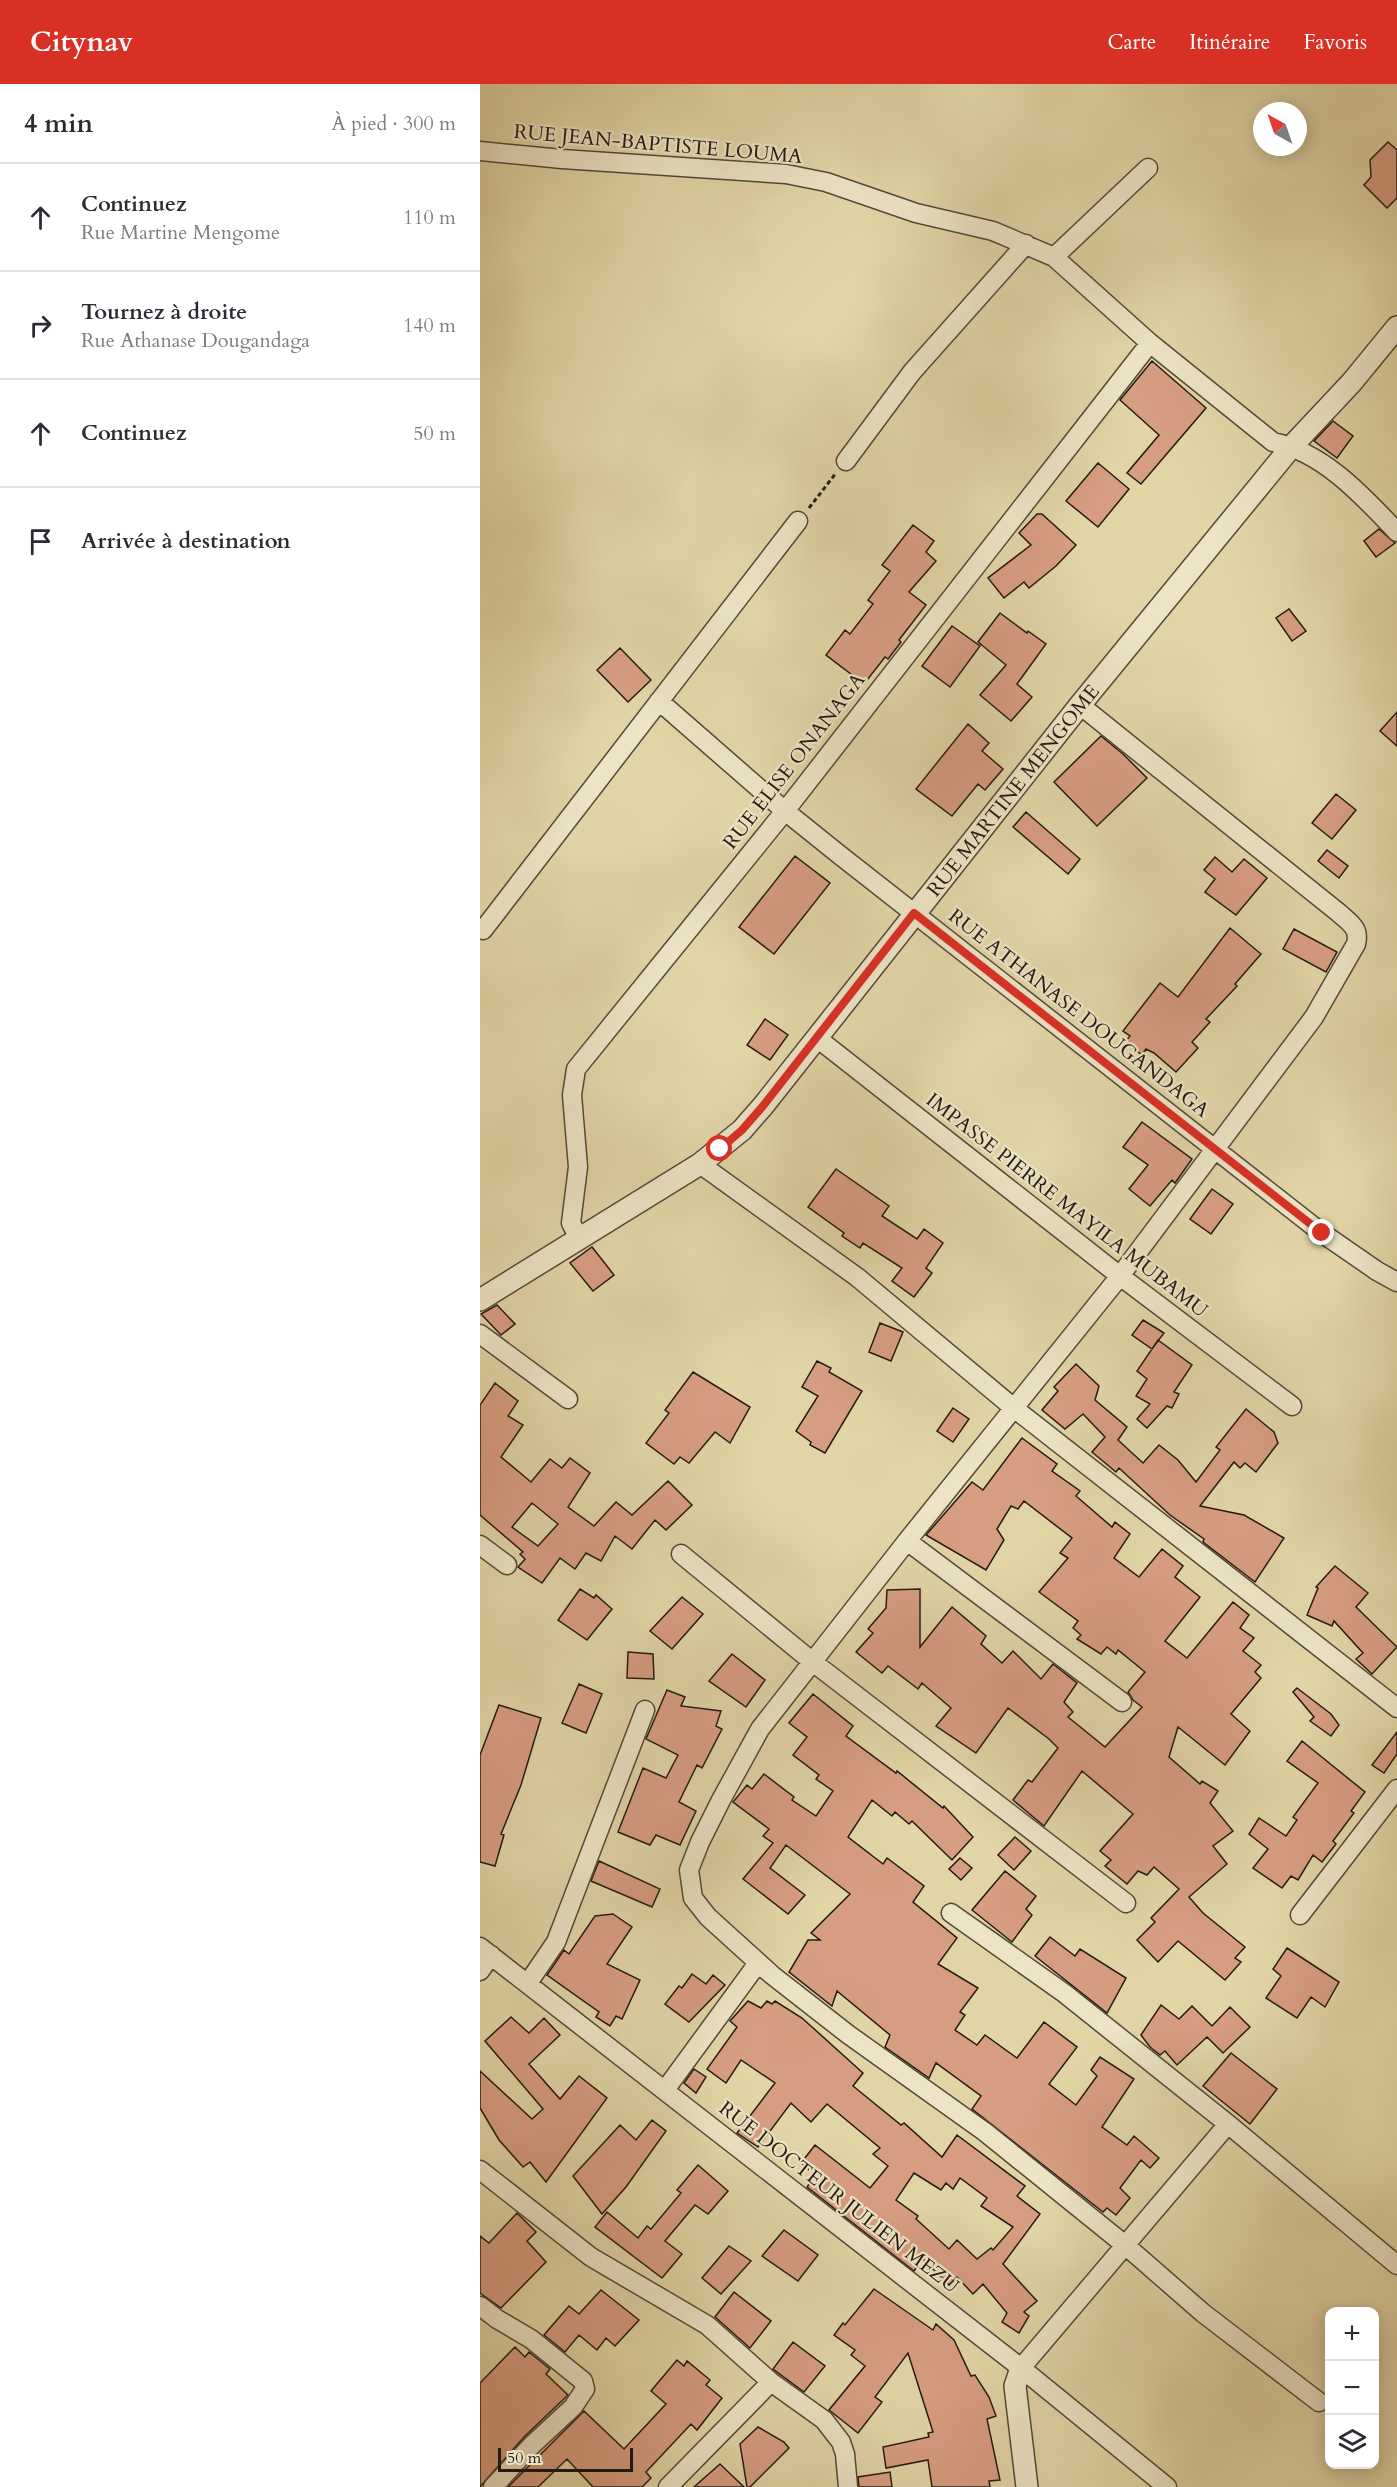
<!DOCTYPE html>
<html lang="fr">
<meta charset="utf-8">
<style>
body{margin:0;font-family:Cardo,serif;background:#f7f7f7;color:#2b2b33}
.controls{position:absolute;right:18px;bottom:18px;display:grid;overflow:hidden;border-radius:12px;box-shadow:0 3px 15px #0003}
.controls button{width:54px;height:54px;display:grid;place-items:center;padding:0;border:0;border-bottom:2px solid #e1e1e2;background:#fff;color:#2b2b33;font:30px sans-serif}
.compass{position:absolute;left:773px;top:18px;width:54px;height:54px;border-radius:50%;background:#fff;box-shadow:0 3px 15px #0003;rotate:320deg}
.scale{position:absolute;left:18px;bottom:15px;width:135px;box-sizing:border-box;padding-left:6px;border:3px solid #251a12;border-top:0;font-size:16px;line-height:21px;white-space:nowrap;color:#251a12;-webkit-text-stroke:4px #ece4c5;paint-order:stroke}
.stop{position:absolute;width:18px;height:18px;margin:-14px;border:4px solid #d93025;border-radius:50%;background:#fff}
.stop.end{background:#d93025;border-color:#fff;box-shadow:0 2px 6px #0008}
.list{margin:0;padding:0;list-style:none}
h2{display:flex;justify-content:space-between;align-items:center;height:78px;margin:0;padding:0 24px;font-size:26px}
h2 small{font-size:20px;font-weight:400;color:#7c7c81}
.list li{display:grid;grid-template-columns:39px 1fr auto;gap:18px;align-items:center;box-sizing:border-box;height:108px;padding:0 24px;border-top:2px solid #e1e1e2}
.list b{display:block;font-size:22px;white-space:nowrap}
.list p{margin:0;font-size:20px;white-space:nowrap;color:#7c7c81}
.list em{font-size:20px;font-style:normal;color:#7c7c81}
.icon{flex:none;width:33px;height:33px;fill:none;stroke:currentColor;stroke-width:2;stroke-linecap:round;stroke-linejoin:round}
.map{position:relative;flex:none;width:917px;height:2403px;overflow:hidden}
header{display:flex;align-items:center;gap:36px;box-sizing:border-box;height:84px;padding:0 30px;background:#d93025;color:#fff}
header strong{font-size:28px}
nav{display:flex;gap:33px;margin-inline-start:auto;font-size:21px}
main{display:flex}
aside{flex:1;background:#fff}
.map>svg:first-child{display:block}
</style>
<header>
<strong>Citynav</strong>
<nav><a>Carte</a><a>Itinéraire</a><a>Favoris</a></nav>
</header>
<main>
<aside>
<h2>4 min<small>À pied · 300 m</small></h2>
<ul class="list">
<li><svg class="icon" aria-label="ahead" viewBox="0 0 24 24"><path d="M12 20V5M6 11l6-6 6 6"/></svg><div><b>Continuez</b><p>Rue Martine Mengome</p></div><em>110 m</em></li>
<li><svg class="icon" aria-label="right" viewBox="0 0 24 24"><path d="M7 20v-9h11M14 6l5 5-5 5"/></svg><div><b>Tournez à droite</b><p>Rue Athanase Dougandaga</p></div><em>140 m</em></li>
<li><svg class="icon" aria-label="ahead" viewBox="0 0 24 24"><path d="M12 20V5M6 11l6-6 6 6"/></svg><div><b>Continuez</b></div><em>50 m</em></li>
<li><svg class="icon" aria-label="arrive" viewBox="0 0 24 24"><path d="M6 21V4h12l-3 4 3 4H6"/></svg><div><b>Arrivée à destination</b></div></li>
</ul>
</aside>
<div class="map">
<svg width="917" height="2403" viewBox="0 0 917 2403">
<rect width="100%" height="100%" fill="#e1d5a6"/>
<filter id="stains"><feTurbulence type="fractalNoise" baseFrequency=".00333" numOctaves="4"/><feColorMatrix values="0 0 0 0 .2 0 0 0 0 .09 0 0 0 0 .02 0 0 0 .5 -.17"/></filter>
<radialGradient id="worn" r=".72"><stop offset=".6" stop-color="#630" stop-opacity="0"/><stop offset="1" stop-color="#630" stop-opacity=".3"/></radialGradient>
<path fill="#d79d80" stroke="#251a12" stroke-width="1.5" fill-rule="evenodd" d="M908,58l9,8v48l-10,10 -23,-23 7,-8 -1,-17z
M672,277l54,47 -65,76 -14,-11 32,-38 -39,-35z
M853,337l20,15 -16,22 -23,-17z
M618,379l31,26 -31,38 -32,-26z
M557,430h5l34,31 -20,21 -27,22 -5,-6 -20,16 -16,-20 43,-33 -12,-12z
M433,441l21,16 -8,11 10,9 -27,31 17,13 -27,35 2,2 -13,17 -3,-2 -21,27 -38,-29 19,-25 5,4 23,-30 -5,-4 22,-29 -8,-6z
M899,445l16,14 -19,14 -12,-16z
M809,525l17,22 -14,10 -16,-23z
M520,529l27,20 1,-2 18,13 -29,40 15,13 -21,24 -31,-26 26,-30 -28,-23z
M472,542l28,20 -30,41 -28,-21z
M140,564l31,32 -23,22 -31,-32z
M917,628v34l-17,-15z
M488,640l21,19 -7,8 21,18 -18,21 -7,-6 -26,32 -36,-27z
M621,652l22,18 24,24 -50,48 -43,-44z
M856,710l20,16 -24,29 -20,-16z
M546,728l54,47 -12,15 -55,-47z
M847,766l21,16 -9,12 -21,-17z
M315,772l35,27 -56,71 -35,-27z
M735,773l17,15 12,-13 23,19 -31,37 -31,-23 10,-13 -11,-9z
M750,844l31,26 -26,30 2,2 -31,33 4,3 -18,20 6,6 -22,24 -22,-19 -8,-4 -4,6 -17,-13 5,-6 -7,-5 37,-48 18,14z
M814,845l43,23 -11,20 -43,-23z
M285,935l23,16 -18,25 -23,-15z
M662,1038l50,37 -17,24 -3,-3 -22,26 -21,-17 19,-24 -25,-18z
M356,1085l53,37 -7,10 35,23 7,-10 19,14 -17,25 6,5 -18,24 -22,-16 10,-13 -39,-25 -3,5 -18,-12 2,-3 -36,-26z
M732,1105l21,15 -22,30 -21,-15z
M112,1163l22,28 -21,16 -23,-28z
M17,1221l18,19 -14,11 -20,-21z
M663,1236l21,13 -12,16 -20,-14z
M400,1239l23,9 -12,29 -22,-9z
M678,1256l34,25 -18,27 5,2 -7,14 -5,-2 -20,22 -10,-9 13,-15 -14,-8 11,-17 -10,-8z
M337,1277l14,7 -2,4 33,19 -37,62 -15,-8 1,-3 -15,-11 22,-35 -16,-9z
M596,1280l23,22 -4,14 32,27 -9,13 25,23 16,-18 19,15 18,22 24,-32 -4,-3 30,-38 28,23 4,11 -22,29 -11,-9 -5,5 -6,-6 -34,44 44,9 40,23 -29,44 -52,-40 1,-3 -34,-24 -51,-47 -3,4 -24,-20 13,-15 -22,-23 -18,15 -23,-19 16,-19 -4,-4z
M213,1288l57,35 -20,36 -15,-11 -26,31 -9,-6 -6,7 -28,-21 23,-30 -4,-3z
M15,1299l23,18 -10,15 15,9 -22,32 30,25 19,-23 12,9 8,-10 20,15 -22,34 26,19 22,-24 16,13 36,-34 24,24 -26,25 -11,-10 -23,29 -17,-13 -14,25 -15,-8 -11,16 -15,-11 -18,25 -24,-16 7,-8 -5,-5 3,-2 -43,-37v-110zM52,1419l26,21 -20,22 -26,-19z
M473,1324l16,11 -16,23 -16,-11z
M542,1354l35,26 -5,7 28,20 -4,5 36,31 3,-5 15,12 -16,24 25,19 23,-28 21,17 -8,11 25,20 -35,44 22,17 46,-56 16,13 -9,13 14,10 -11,13 18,14 -6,7 6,6 -30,36 19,17 -25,34 -47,-38 -9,30 31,27 2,-3 16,10 -8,12 23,28 -20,15 14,18 -38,33 14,16 42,34 -10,11 6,4 -16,18 -47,-39 -20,21 -21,-22 18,-18 -4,-4 28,-29 -25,-22 -7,8 -9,-4 -11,13 -22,-18 6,-6 -11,-9 33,-37 -51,-43 -38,55 -31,-26 15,-20 4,2 26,-34 -9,-9 -41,-31 -32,45 -40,-27 15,-18 -29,-25 -4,6 -30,-23 -6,7 -26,-21 17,-19 -5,-4 18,-21 1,-18 33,-1v58l32,-40 34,29 -5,8 21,19 11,-12 28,28 12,-15 24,19 -13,19 9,10 -5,5 37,30 37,-40 -9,-7 -5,-8 17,-20 -27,-22 -2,4 -9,-7 -6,7 -24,-15 4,-4 -8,-7 5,-7 -39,-29 29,-34 -8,-5 12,-15 -48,-37 -6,8 -7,-3 -14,23 7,11 -18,30 -60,-35 46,-53 11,8z
M855,1482l33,27 -12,14 41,40 -25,27 -16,-15 7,-6 -29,-32 -2,5 -25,-11 11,-27 -2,-1z
M100,1505l14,9 2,-3 16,14 -25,31 -29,-20z
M202,1513l21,17 -31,35 -22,-18z
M148,1568l25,2 1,25 -27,-1z
M252,1570l33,26 -19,27 -37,-26z
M99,1600l23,10 -16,39 -24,-10z
M817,1604l34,26 8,11 -8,11 -21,-15 4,-4 -21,-25z
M187,1606l18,7 -4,9 40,5 -5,15 6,3 -20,39 -5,-3 -18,37 17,9 -16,34 -24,-10 -6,10 -32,-13 25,-64 23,10 12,-23 -32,-16z
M333,1610l40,32 -7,10 50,37 1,-2 46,37 1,-2 29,31 -21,23 -40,-39 -3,3 -14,-12 -3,4 -20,-16 -24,37 35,27 4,-6 37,28 -11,16 44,36 -19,26 40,24 -18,24 5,3 -10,15 22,15 8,-10 32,23 27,-36 33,25 -28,37 27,21 21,-29 -6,-6 9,-13 34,22 -32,48 25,18 7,-9 25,22 -9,10 -9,-8 -21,28 10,10 -14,17 -9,-7 -4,4 -131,-103 9,-13 -45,-33 -7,15 -44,-31 5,-12 -53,-44 -5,15 -43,-34 19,-32h12l-9,-7 39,-39 -64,-49 -16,23 35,27 -17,19 -45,-35 30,-36 -10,-7 6,-7 -36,-27 14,-17 5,4 12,-15 30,23 -2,3 24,16 17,-25 -17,-12 3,-4 -26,-20 14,-18 -18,-14z
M19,1621l42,13 -20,67 -20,49 3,1 -9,31 -15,-4v-107z
M917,1648v22l-13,19 -12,-8z
M822,1657l63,51 -14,19 3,2 -21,28 3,3 -14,18 -9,-7 -15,25 -7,-4 -9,12 -29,-20 15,-19 -19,-15 10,-16 27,18 11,-16 -4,-3 25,-34 -31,-22z
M535,1753l16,14 -17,19 -16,-15z
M480,1774l12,10 -11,12 -12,-11z
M119,1777l61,28 -8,18 -61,-26z
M525,1787l31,25 -10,13 6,6 -20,27 -40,-32z
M133,1830l19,13 -25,37 33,16 -18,39 -6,-3 -6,10 -14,-9 3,-5 -52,-37 17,-25 5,4 26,-38z
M570,1853l25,19 5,-7 46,29 -19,35 -72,-57z
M807,1864l52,34 -14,25 -14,-10 -14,21 -31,-20 15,-22 -8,-7z
M212,1890l14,10 7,-9 12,10 -36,37 -24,-18 14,-18 3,2z
M268,1917l13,7 6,-7 5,3 3,-3 27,17 61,55 -10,13 48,39 3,-2 38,34 15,-22 68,51 -8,10 23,18 -37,50 34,37 -13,11 5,4 -10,17 -17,-11 5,-9 -24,-29 -10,10 -16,-17 -8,8 -26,-26 -9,12 -107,-84 8,-12 -14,-12 14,-18 55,43 18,-22 -15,-12 7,-6 -53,-44 -16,18 -20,-19 -33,44 -21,-14 38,-50 -34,-23 -15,23 -19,-14 30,-42 -7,-6zM434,2089l27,17 5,-7 7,6 7,-11 27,20 -6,8 32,21 -20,23 -2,-2 -14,11 -20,-19 -8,9 -33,-30 2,-3 -22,-16z
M681,1921l18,14 13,-13 20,20 18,-19 20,20 -27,26 -16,-16 -30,28 -12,-14 -5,4 -10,-8 -9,-12z
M31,1933l18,16 15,-15 16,17 -31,29 31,35 19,-23 28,22 -61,84 -16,-20 -7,5 -24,-27 -19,-32v-37l52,48 11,-10 -58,-68z
M751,1969l46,36 -27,35 -47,-38z
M214,1985l12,8 -10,16 -12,-10z
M172,2036l14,11 -40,56 -24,27 -29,-38 47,-51 16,15z
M218,2081l30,26 -20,23 -13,-9 -30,36 17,13 -20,24 -67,-51 12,-15 31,26 9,-12 4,3 30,-36 -4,-3z
M37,2129l19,19 -9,9 19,21 -45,46 -21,-15v-57l9,7z
M304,2146l34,25 -20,26 -36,-25z
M249,2162l22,15 -30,33 -19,-16z
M394,2205l59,41 3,-6 18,16 17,36 4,-1 14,22 7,19 -9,3 13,61 -11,1 1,6h-58l-4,-27 -42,8 -3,-21 46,-10 -1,-4 5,-1 -25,-79 -33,44 7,5 -24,31 -29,-23 36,-44 -14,-11 4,-5 -21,-15 9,-12 2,2z
M121,2206l38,30 -24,26 -9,-8 -9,12 -18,-15 -14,17 -21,-17 25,-29 10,8z
M254,2208l37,29 -21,27 -35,-31z
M313,2258l32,24 -21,26 -31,-23z
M35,2263l10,10 4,-5 21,17 -4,5 22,21 -44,42 -44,50v-104z
M197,2276l7,6 3,-5 23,19 -4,5 16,13 -25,32 -6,-6 -45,48 5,6 -9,9h-49l-26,-28 -29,28h-30l76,-76 40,38 42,-45 -15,-13z
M278,2343l26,15 5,6 -39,39h-3l-7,-43z
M240,2380l24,23h-50z
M410,2388l2,15h-33l-1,-10z"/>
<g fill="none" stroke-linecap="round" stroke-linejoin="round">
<g stroke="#544937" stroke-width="21">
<path id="minor" d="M0,67l82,8 224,15 40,8 90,31 77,18 61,26 96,86 123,99c50,10 90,54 124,90
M574,173l94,-89
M366,377l66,-89 114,-128
M179,617l126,110 56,45 481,377 55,38 20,11
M600,621l259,208c11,10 21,15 17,31l-42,73 -194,259 -213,265 -147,188 -39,71 -21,42 -11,28 4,28 15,19 64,58 77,60 136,97 140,113 78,68 116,89
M3,846l315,-409
M337,954l303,238 172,130
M220,1080l157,113 158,132 382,299
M99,1154l-8,-15 7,-56 -6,-72 4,-26 209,-258 365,-468
M0,1250l88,65
M427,1457l215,161
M0,1461l27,20
M201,1470l133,109 312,240
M471,1829l113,80 164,131 169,141
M820,1831l97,-126
M0,1863l541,421 146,119
M0,1887l11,-16
M48,1899l28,-41 89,-232
M185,2006l93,-127
M0,2086l111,87 116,68 64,57 53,38 17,22 4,12 3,33
M0,2222l17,13 34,20 52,42 2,8 -12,18 -41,38 -39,42
M541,2284l207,-244
M188,2403l103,-105"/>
</g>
<g stroke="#544937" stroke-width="24">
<g id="tertiary">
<path id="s1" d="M0,1216l220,-136 42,-34 21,-24 317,-401 212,-259 60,-64 45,-55"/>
<path d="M541,2284l-6,18 12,101"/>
</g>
</g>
<path stroke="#251a12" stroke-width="3" stroke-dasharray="4.5 3" stroke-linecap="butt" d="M329,424l27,-35"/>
<use href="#minor" stroke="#ece4c5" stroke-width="18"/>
<use href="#tertiary" stroke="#ece4c5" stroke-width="21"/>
</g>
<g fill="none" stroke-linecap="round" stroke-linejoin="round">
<path stroke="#d93025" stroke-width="8" d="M240,1065l22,-19 21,-24 151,-193 408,320"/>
</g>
<g text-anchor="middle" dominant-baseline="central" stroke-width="4.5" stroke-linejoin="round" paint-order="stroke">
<g font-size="20" fill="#251a12" stroke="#ece4c5">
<text transform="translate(178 60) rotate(5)">RUE JEAN-BAPTISTE LOUMA</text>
<text transform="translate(314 677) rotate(-52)">RUE ELISE ONANAGA</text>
<text stroke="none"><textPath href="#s1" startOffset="747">RUE MARTINE MENGOME</textPath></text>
<text transform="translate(599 929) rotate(38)">RUE ATHANASE DOUGANDAGA</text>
<text transform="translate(587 1121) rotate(38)">IMPASSE PIERRE MAYILA MUBAMU</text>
<text transform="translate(359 2113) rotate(38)">RUE DOCTEUR JULIEN MEZU</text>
</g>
</g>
<rect width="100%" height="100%" filter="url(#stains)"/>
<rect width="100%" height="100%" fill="url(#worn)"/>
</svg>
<div class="controls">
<button>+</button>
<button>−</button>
<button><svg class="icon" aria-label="layers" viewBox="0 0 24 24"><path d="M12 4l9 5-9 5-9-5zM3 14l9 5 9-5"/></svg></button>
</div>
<svg class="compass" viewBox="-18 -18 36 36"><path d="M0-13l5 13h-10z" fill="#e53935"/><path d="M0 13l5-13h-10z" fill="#7c7c81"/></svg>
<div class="scale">50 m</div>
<div class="stop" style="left:240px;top:1065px"></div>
<div class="stop end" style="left:842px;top:1149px"></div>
</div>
</main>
